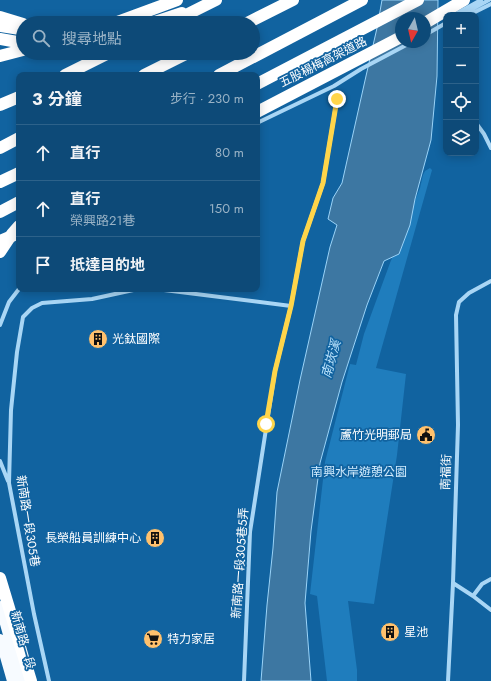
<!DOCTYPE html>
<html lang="zh-TW">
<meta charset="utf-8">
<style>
body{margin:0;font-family:Jost,"Noto Sans TC",sans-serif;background:#16517d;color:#f1f3f6}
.controls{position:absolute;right:12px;top:12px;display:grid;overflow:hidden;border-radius:8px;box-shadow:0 2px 10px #0003}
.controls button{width:36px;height:36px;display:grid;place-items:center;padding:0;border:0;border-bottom:1px solid #2d628a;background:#0d4a78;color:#f1f3f6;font:20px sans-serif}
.compass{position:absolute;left:395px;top:12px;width:36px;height:36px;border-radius:50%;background:#0d4a78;box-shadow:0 2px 10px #0003;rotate:188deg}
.stop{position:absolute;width:12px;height:12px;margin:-9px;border:3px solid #ffd54a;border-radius:50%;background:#fff}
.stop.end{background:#ffd54a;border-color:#fff;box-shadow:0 1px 4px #0008}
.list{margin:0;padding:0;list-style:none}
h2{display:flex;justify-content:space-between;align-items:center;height:52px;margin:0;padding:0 16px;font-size:17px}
h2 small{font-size:13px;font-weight:400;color:#9ab3c6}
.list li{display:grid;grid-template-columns:26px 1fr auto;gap:12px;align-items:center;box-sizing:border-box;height:56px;padding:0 16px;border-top:1px solid #2d628a}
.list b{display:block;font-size:15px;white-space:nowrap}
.list p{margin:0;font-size:13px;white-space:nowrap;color:#9ab3c6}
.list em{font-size:13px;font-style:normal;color:#9ab3c6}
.icon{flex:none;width:22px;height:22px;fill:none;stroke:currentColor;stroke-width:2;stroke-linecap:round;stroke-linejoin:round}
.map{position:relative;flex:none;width:491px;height:681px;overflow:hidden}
.search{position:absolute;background:#0d4a78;box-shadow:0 2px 10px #0003;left:16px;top:16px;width:244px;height:44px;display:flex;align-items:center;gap:10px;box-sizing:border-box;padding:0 14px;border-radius:22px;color:#9ab3c6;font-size:15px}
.panel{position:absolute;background:#0d4a78;box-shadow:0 2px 10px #0003;left:16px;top:72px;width:244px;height:220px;border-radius:8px}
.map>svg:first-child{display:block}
</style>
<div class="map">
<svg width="491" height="681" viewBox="0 0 491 681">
<rect width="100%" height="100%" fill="#1163a0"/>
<path fill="#1f7dbd" d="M430,168l2,2 -56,198 30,6 -9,81 -23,149 -26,-3 9,69v11h-30l-10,-85 -7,-2 15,-132 25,-98 6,1 8,-31 26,-71 30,-75 3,-13 2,-4z"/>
<path fill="#3d77a2" stroke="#9ad3f8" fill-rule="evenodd" d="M382,0h56l-1,76 -6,64 -16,59 -5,26 -11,29 -15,7 -17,44 -25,77 -22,81 -9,68 -6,72 6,78h-50l6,-76 6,-57 4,-56 23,-112 30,-133 7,-22 -9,-6 5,-21 9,-15 24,-107 11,-48zM401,18h24v24h-24z"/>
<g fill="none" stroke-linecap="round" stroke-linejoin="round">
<path stroke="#a9d6f5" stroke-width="4" d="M454,15l27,-15
M461,15l28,-15
M469,15l22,-11
M425,35l21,-12
M257,123l77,-37 27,-17 51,-27
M476,123l8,11 7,14
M156,289l135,17
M0,325l9,-23 10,-13
M0,461l8,20
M453,583l20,13 18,14
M473,596l9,-12 9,-5
M49,681l-15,-67 -25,-131 2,-73 6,-58 6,-35 9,-9 10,-5 50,-4 46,-10
M244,681l6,-149 25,-161 16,-65 12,-65 20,-58 14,-84
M448,681l5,-98 5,-158 -2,-110 3,-13 10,-9 22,-12"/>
<path stroke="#f7fbff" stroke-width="10" d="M0,606l21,75
M0,639l12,42"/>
<path stroke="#fff" stroke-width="12" d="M0,17l23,7
M115,23l62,-23
M152,23l30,-10
M247,23l46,-23
M0,26l20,3
M0,39l23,4
M0,56l23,-6
M65,75l44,-22
M144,75l44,-22
M219,75l143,-75
M257,84l161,-84
M0,105l19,-8
M257,112l144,-75
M0,148l19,-10
M0,182l19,-9
M0,212l19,-10
M0,252l12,-18 7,-8
M0,578l31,103"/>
<path stroke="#fff" stroke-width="12" d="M170,23l46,-23
M425,23l39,-23
M0,241l19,-8"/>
</g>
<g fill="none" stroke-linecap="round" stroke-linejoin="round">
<path stroke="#ffd54a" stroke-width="5" d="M266,424l9,-53 16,-65 12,-65 20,-58 14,-84"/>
</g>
<defs>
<g id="building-disc" transform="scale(1)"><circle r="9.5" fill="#ffc16d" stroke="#1163a0"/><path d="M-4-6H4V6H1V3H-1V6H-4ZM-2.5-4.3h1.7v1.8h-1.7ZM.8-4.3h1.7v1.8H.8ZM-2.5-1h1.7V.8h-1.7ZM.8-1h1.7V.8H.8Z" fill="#111"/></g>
<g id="civic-disc" transform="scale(1)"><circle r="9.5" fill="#ffc16d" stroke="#1163a0"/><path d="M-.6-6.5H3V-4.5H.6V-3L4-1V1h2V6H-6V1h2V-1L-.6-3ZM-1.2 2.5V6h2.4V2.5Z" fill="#111"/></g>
<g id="supermarket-disc" transform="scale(1)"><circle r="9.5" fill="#ffc16d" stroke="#1163a0"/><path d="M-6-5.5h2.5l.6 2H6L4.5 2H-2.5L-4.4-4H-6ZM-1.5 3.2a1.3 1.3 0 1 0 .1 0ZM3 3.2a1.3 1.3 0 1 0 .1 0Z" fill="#111"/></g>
</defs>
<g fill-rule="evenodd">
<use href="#building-disc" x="98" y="339"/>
<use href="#civic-disc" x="426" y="435"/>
<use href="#building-disc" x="155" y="538"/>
<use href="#building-disc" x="390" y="632"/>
<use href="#supermarket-disc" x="153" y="639"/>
</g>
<g text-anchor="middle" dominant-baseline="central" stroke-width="3.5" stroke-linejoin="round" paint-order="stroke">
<g font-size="12" fill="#fff" stroke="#1163a0">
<text transform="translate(323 62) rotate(-27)">五股楊梅高架道路</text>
<text transform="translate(446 472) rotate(-88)">南福街</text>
<text transform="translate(28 521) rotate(81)">新南路一段305巷</text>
<text transform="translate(240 563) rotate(-86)">新南路一段305巷5弄</text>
<text transform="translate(23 640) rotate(74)">新南路一段</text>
</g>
<g font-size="12" fill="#fff" stroke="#1163a0" text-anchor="start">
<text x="112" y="339">光鈦國際</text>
<text x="412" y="435" text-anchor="end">蘆竹光明郵局</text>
<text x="141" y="538" text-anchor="end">長榮船員訓練中心</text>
<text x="404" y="632">星池</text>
<text x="167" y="639">特力家居</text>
</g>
<g font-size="12" fill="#d2ecfe" stroke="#1163a0">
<text x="359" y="472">南興水岸遊憩公園</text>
</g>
<g font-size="13" font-style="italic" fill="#b9e1fb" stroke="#1163a0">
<text transform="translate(331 359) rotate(-74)">南崁溪</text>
</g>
</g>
</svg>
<div class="controls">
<button>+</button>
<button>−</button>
<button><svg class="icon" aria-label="locate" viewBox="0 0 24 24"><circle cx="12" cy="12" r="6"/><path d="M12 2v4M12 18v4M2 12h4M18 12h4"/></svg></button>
<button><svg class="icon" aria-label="layers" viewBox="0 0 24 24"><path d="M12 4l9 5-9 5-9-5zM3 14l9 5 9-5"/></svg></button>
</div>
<svg class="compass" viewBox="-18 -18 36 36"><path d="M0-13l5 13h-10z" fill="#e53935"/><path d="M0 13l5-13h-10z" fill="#9ab3c6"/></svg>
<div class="stop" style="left:266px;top:424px"></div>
<div class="stop end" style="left:337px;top:99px"></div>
<div class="search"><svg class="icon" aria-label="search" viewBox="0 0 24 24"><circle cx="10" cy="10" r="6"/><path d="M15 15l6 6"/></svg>搜尋地點</div>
<section class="panel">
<h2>3 分鐘<small>步行 · 230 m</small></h2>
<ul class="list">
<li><svg class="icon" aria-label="ahead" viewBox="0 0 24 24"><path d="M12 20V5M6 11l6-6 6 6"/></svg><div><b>直行</b></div><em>80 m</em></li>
<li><svg class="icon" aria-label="ahead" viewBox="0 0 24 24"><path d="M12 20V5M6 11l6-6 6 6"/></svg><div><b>直行</b><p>榮興路21巷</p></div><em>150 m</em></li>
<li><svg class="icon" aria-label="arrive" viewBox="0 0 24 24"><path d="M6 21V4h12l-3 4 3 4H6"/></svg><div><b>抵達目的地</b></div></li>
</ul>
</section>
</div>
